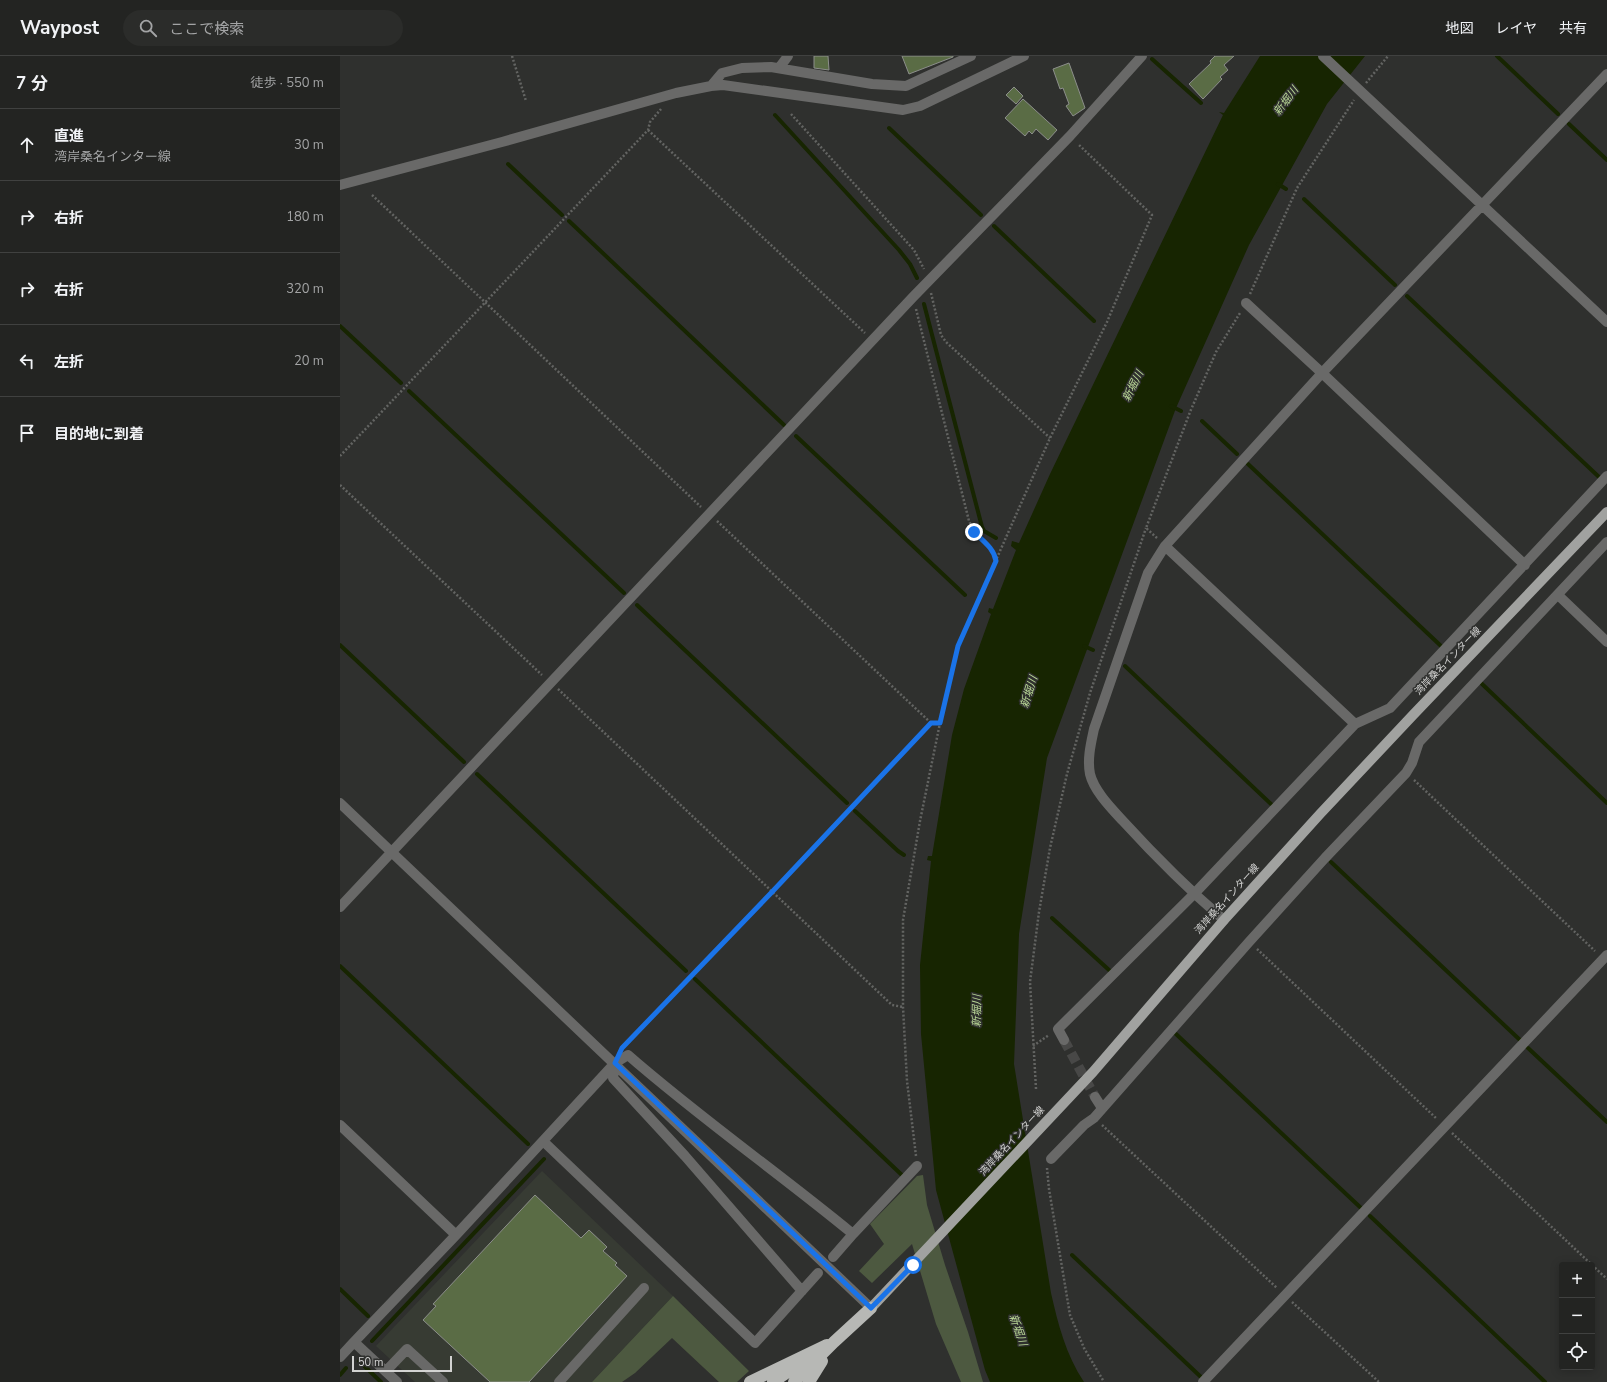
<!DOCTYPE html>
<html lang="ja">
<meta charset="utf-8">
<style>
body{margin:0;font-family:"Nunito Sans","Noto Sans JP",sans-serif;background:#2b2c2a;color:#f1f3f6}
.controls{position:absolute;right:12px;bottom:12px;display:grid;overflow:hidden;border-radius:4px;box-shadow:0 2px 10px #0003}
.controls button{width:36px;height:36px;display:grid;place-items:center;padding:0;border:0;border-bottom:1px solid #404140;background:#232422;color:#f1f3f6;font:20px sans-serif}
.scale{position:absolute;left:12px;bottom:10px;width:100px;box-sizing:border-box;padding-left:4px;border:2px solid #d3d3d2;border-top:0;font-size:11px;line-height:14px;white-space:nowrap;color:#d3d3d2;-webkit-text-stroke:3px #2f302e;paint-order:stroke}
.stop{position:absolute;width:12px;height:12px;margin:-9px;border:3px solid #1a73e8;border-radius:50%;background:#fff}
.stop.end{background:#1a73e8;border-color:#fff;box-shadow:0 1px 4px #0008}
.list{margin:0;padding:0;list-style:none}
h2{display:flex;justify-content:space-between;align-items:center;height:52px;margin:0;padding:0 16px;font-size:17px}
h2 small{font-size:13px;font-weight:400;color:#a3a4a5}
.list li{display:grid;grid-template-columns:26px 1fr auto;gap:12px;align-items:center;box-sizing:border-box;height:72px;padding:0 16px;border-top:1px solid #404140}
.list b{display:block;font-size:15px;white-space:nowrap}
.list p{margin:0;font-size:13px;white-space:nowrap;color:#a3a4a5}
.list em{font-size:13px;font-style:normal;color:#a3a4a5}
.icon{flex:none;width:22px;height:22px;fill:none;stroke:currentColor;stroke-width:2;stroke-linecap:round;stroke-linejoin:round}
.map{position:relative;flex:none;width:1267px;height:1326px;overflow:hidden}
header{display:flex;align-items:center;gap:24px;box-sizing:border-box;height:56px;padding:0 20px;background:#232422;border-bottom:1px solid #404140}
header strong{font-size:19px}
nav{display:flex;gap:22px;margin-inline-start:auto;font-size:14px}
.search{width:280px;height:36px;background:#2b2c2a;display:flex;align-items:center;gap:10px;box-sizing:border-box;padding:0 14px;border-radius:22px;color:#a3a4a5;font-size:15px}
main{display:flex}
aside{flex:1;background:#232422}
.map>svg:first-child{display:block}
</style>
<header>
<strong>Waypost</strong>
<div class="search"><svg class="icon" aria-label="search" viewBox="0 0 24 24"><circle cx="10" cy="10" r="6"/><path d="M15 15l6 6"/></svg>ここで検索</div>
<nav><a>地図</a><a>レイヤ</a><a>共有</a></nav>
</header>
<main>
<aside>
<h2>7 分<small>徒歩 · 550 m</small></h2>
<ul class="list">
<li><svg class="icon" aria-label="ahead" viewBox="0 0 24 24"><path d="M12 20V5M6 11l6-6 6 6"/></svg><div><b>直進</b><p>湾岸桑名インター線</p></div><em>30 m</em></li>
<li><svg class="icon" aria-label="right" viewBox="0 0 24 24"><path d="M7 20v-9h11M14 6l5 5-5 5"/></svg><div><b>右折</b></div><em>180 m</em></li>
<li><svg class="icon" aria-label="right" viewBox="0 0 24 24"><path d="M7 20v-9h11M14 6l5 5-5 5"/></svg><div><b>右折</b></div><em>320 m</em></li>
<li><svg class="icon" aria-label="left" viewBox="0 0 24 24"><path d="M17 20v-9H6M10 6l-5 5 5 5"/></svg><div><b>左折</b></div><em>20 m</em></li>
<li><svg class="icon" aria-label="arrive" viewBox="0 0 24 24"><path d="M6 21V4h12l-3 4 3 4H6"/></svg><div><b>目的地に到着</b></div></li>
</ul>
</aside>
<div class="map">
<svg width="1267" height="1326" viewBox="0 0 1267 1326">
<rect width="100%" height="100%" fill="#2f302e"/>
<path fill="#373b33" d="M202,1115l131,125 -81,86h-177l-39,-36z"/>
<path fill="#4d5940" d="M583,1119l4,30 18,60 23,67 15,50h-22l-25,-58 -24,-80 -40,39 -13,-12 25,-27 -14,-20 47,-48z
M333,1240l76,75 -12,11h-18l-47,-44 -37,35 -13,9h-30z"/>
<path fill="#172501" d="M920,0h105l-38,48 -78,141 -73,163 -129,350 -28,176 -5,130 37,229c7,31 15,62 33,89h-94l-5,-12 -49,-180 -15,-156 -1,-69 11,-104 -4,-1 1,-4h4l20,-121 12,-46 27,-75 -3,-2 1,-4 4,1 23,-59 -5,-4 1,-5 7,2 31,-69 173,-359 -4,-3 5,1z"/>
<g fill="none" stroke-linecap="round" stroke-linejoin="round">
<path stroke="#172501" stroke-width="4" d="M1157,0l61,58
M812,3l49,44
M435,59l124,135 11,14 7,14
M1229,68l38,36
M549,72l92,87
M168,108l54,51
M938,128l8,5
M964,143l91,86
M229,165l215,204
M654,170l100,95
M1067,240l192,181
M584,248l58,223 2,4 12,7
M0,270l61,57
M69,335l215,202
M831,350l10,5
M862,365l35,33
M456,380l169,159
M908,408l193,182
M297,549l210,198
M0,589l124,117
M744,590l9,4
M785,610l146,138
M1141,627l126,120
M137,718l209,197
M515,755l43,40 6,4
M991,806l189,178
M712,862l57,52
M0,910l188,178
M355,923l209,198
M836,978l185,174
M1188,992l79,74
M1030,1160l175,166
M732,1199l130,123
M0,1233l28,27
M32,1285l172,-182
M19,1305l22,21
M0,1319l6,-7"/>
</g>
<path fill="#5a6c45" stroke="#8c8e8b" d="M474,0h14l1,14 -15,-2z
M562,0h51v1l-44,17z
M875,0h19l-10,9 4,5 -8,7 2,2 -19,20 -14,-15 22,-21 -1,-2z
M729,7l16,45 -12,8 -7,-10 3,-2 -6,-16 -3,1 -7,-20z
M674,31l9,9 -7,8 -10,-9z
M683,43l34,31 -9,10 -12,-11 -4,5 -3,-3 -4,5 -20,-18z
M195,1139l46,43 8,-8 18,17 -4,4 14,12 -2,2 12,11 -98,106h-39l-67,-62 13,-14 -3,-2z"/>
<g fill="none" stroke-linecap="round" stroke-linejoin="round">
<path stroke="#484847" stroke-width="10" stroke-dasharray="10 5" stroke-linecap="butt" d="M724,984l31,57"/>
<path stroke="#636462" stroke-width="2.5" stroke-dasharray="2 2" stroke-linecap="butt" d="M172,0l14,45
M1026,27l22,-27
M451,58l123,136 10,19
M308,74l217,203
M32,139l329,312
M591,237l10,42 5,7 104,96
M910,238l47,-106 57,-88
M576,253l53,212c2,4 3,8 6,12 7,10 19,13 20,27
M0,400l308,-326 2,-8 11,-13
M0,429l202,190
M377,465l214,202h9
M817,482l-11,-10 44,-116 26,-60 24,-39
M218,633l334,316 11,2
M1074,724l181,171
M917,893l180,170
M286,989l146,-153 159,-169
M693,990l16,-11
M696,1033l-6,-107 9,-70 11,-64 17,-74 23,-81 56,-165
M762,1069l175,163
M1112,1077l140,132
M576,1100l-9,-75 -4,-74v-87l17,-99 20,-98 18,-77 92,-208 57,-116 45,-107 -74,-71
M707,1112l2,21 21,126 14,33 20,34
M1252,1209l15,14
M952,1246l87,80"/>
<path stroke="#696968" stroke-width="10" d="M983,0l284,266
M439,12l9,-12
M371,30l11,-13 20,-5 29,-1 101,17 34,2 65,-30
M0,129l162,-43 174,-49 35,-7 12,-1 180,25 17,-4 104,-50
M906,247l76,70 203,192
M825,490l190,178
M1218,539l49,47
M0,747l531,505
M0,851l573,-610 157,-161 72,-80
M884,864c-36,-31 -69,-64 -101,-99 -11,-12 -29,-30 -33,-47 -3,-15 1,-31 4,-45l54,-156 17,-27 157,-173 285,-299
M724,984l-6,-11 136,-135 161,-170 35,-16 217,-232
M275,1007l-2,15 72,78 117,135
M755,1041l7,11
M0,1069l116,110
M203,1085l212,202 63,-70
M711,1103l33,-34 10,-7 155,-176 76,-84 81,-85 6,-10 7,-21 188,-200
M493,1201l20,-23 64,-68
M0,1301l14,-15
M46,1315l21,-22 36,33
M57,1326l-43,-40 102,-107 159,-172 13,-8c72,63 151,118 225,179
M219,1326l85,-94
M863,1326l404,-427"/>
<path stroke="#a1a2a0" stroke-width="10" d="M531,1252l222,-236 131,-152 96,-106 93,-99 194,-203"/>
<path stroke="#b7b8b5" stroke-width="12" d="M410,1326l77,-37
M433,1326l28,-19
M454,1326l40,-40 37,-34
M469,1326l13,-21"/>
</g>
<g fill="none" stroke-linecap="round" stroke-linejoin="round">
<path stroke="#1a73e8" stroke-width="5" d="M573,1209l-42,43 -256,-245 7,-15 150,-156 159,-169h9l18,-77 38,-85c-2,-13 -13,-20 -22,-29"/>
</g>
<g text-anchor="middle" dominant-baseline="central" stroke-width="3" stroke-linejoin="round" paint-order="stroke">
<g font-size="10" fill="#d3d3d2" stroke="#2f302e">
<text transform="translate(1108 605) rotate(-46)">湾岸桑名インター線</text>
<text transform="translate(887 843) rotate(-48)">湾岸桑名インター線</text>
<text transform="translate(672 1085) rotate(-47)">湾岸桑名インター線</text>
</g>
<g font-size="11" font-style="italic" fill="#b9d796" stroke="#2f302e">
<text transform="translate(946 45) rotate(-53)">新堀川</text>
<text transform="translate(793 330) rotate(-63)">新堀川</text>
<text transform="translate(689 636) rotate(-73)">新堀川</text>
<text transform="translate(637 955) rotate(-89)">新堀川</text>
<text transform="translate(678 1274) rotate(71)">新堀川</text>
</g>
</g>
</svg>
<div class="controls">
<button>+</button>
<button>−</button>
<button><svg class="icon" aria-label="locate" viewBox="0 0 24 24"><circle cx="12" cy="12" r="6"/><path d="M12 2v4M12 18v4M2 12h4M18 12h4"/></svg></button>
</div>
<div class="scale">50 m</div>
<div class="stop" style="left:573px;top:1209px"></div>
<div class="stop end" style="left:634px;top:476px"></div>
</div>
</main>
